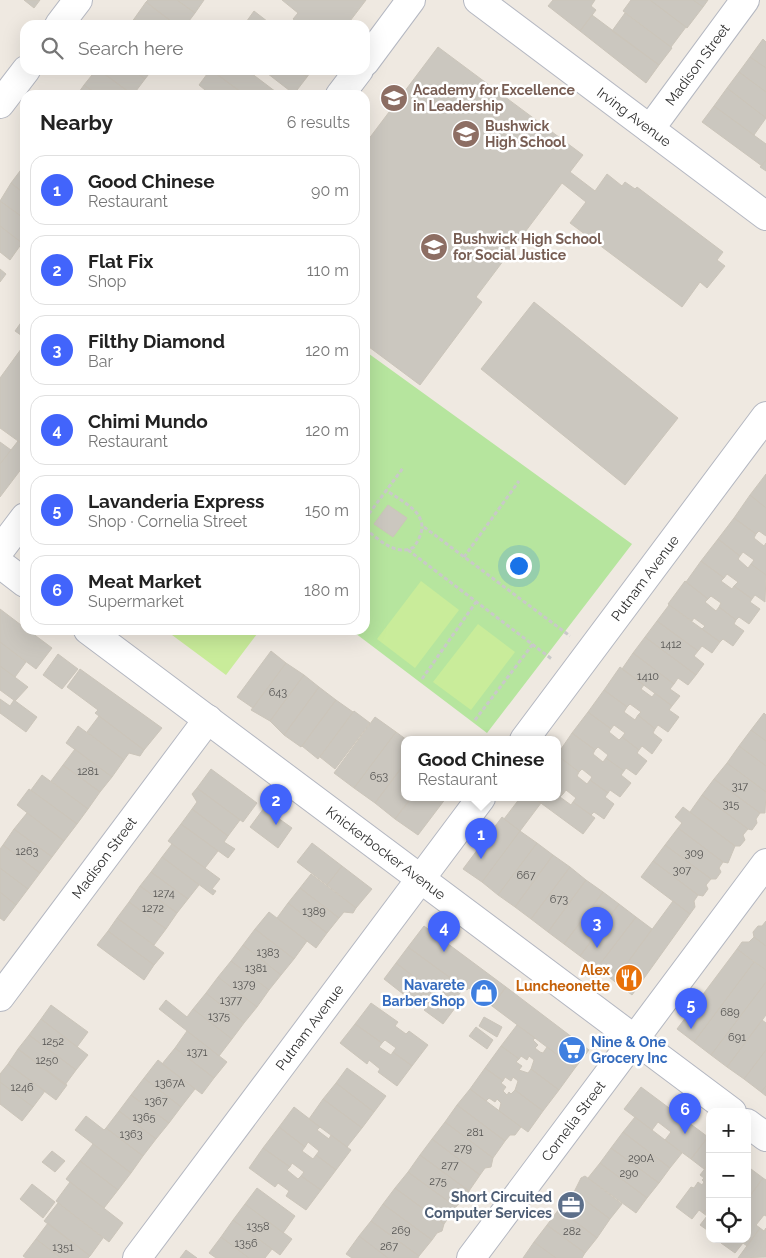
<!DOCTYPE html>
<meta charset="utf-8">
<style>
body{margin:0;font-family:Raleway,sans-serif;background:#f6f6f6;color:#222}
.controls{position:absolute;right:15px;bottom:15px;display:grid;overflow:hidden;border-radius:10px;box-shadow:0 5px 20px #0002}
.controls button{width:45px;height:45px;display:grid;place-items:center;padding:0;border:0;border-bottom:1px solid #e0e0e0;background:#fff;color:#222;font:25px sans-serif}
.you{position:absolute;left:518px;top:565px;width:18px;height:18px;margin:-12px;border:4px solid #fff;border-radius:50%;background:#1a73e8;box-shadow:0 0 0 8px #1a73e833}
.badge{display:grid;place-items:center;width:32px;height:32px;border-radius:50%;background:#4264fb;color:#fff;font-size:16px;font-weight:700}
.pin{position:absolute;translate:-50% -41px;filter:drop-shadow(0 1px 2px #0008)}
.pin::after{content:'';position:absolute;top:26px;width:18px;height:15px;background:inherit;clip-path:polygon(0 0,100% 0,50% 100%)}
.popup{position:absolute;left:401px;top:736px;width:160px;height:65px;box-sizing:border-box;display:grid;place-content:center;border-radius:10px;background:#fff;filter:drop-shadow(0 1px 4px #0005);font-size:16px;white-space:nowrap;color:#767676}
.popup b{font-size:19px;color:#222}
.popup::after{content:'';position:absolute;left:50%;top:100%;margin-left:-10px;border:10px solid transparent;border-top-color:#fff}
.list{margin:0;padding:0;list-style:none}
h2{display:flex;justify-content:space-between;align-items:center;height:65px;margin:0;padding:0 20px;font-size:21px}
h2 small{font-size:16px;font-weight:400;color:#767676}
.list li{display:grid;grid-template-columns:32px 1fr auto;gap:15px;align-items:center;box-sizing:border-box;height:70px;margin:0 10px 10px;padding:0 10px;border:1px solid #e0e0e0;border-radius:15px}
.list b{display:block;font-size:19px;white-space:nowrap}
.list p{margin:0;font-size:16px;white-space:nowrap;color:#767676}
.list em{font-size:16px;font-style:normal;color:#767676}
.icon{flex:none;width:28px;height:28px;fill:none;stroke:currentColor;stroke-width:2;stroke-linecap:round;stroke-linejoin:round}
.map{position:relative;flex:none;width:766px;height:1258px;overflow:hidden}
.search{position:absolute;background:#fff;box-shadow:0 5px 20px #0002;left:20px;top:20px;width:350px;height:55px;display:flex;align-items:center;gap:12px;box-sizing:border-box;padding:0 18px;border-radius:15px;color:#767676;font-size:19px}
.panel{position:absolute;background:#fff;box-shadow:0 5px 20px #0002;left:20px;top:90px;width:350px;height:545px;border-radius:15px}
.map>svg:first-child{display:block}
</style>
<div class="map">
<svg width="766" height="1258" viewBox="0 0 766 1258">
<rect width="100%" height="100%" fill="#efe9e1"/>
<path fill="#b6e59e" d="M365,351l267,193 -145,189 -136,-103h14z"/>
<path fill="#c9ec9a" d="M421,581l38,29 -44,58 -38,-29z
M478,624l37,28 -44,58 -38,-28z
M171,630h89l-34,45 -54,-40z"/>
<path fill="#cbc7bf" stroke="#cbc5ba" d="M24,0h16l-6,8z
M148,0h29l18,13 -9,12h-10l-30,-23z
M177,0h27l-9,13z
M282,0h84l-19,25h-32l-6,-5 -4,5h-4l-8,-6 5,-6z
M553,0h42l-4,6 5,4 -16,21 -32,-25z
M631,0h19l36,27 -15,20 -48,-36z
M650,0h43l10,7 -16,21z
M693,0h15l-5,7z
M146,2l30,23h-33l-9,-6z
M254,11l18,14h-28z
M625,13l47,35 -13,17 -47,-34z
M592,15l67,50 -13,18 -66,-52z
M134,19l9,6h-14z
M763,39l3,3v26l-16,-11z
M438,47l145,108 -13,17 25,19 12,-17 15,12 3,-4 10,7 2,-2 86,65 -6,8 8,6 -18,22 -7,-6 -18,25 -112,-84 16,-21 -24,-19 -86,114 6,5 -62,83 -55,-41v-200z
M750,57l16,11v24l-27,-20z
M96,70h3l34,25h-35l-14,-10z
M99,70h34l12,9 -12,16z
M133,70h19l-7,9z
M210,70h1l34,25h-34l-12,-10z
M211,70h36l33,25h-35z
M263,70h34l10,7 -13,17z
M297,70h15l-5,7z
M739,72l27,20v26l-39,-30z
M84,85l14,10h-21z
M727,88l39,30 -12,17 -40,-29z
M714,106l52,38v16l-4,6 -60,-44z
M766,160v11l-6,-4z
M23,167l2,1v26l-14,-11z
M11,183l14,11v25l-25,-18z
M0,201l25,18v20l-3,4 -22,-17z
M0,226l22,17 -12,17 -10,-8z
M0,269l6,5 -6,8z
M534,302l144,116 -53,67 -144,-116z
M25,317v21l-10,-7z
M24,345l1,1v100l-25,-18v-50z
M18,441l7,5v18l-25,33v-33z
M0,442l11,8 -11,14z
M766,474v34l-16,-13z
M750,495l16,13v28l-7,-5 -3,3 -22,-16z
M388,505l19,13 -14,19 -19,-13z
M734,518l22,16 -2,4 10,8 2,-3v32l-15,-11 3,-4 -11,-8 -3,4 -22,-17z
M718,539l22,17 -2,3 10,9 3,-4 15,11 -1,27 -10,-7 -3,4 -18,-13 4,-4 -11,-8 -3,4 -23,-17z
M701,561l23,17 -3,3 11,8 2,-3 18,13 -2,3 10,7 -11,15 -10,-7 -3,3 -17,-13 2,-4 -10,-7 -3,3 -22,-17z
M685,581l23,18 -3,3 11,9 3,-4 17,13 -2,4 10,7 -11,15 -10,-7 -3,3 -18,-13 3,-3 -11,-8 -2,3 -24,-17z
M669,605l51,37 -8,11 -10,-7 -4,5 -41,-30z
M0,609l25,19v2h3l24,18 -16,21 -36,-27z
M657,621l41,30 -4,5 10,8 -8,11 -51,-38z
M645,637l51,38 -8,10 -10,-7 -4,6 -41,-31z
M0,642l26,20 -11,15 -15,-11z
M271,651l15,12 -33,45 -16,-11z
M633,653l41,31 -4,5 10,7 -8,10 -50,-37z
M58,654l20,15 -16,20 -19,-14z
M286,663l18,12 -34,46 -19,-11z
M0,666l28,21 -13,14 -15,-11z
M620,667l24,18 -3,4 11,8 3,-4 17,13 -3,4 10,7 -11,15 -10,-7 -3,4 -17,-14 3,-3 -11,-8 -3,3 -23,-17z
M80,669l82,59 -18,22 -49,-37 3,-3 -31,-23z
M304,675l15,12 -35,48 -14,-14z
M319,687l17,13 -35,47 -17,-12z
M604,690l23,17 -3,5 11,8 3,-5 17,14 -2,4 9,7 -10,14 -10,-8 -3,4 -17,-13 3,-4 -11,-8 -3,4 -23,-17z
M0,699l10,7 4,-6 23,17 -11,15 -26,-19z
M336,700l17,12 -35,47 -16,-13z
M354,711l16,12 -35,46 -15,-12z
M588,712l23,17 -2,3 10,8 3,-3 17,13 -2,3 10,8 -11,14 -10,-7 -2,3 -18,-13 2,-3 -10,-8 -3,3 -23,-17z
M764,713l2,2v26l-15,-11z
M99,716l45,34 -4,6 -11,-3 -5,7 -37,-28z
M375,717l21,15 -42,56 -20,-15z
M78,726l46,34 -12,17 -46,-34z
M751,730l15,11v25l-27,-20z
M396,732l11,8h-2v23l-30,40 -21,-15z
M572,733l23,17 -2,4 10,8 3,-4 18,13 -3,4 10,8 -11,14 -10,-7 -2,3 -18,-13 2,-3 -10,-8 -3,3 -22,-17z
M739,746l27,20v26l-39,-29z
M75,749l37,28 -12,15 -37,-27z
M557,755l22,17 -2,4 10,8 3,-4 18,13 -3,4 9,7 -10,15 -10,-7 -3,3 -18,-13 3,-4 -10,-8 -3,4 -6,-5z
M405,763v35h6l-16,21 -20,-16z
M727,763l39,29 -1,21h-5l-46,-34z
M63,765l37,27 -12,17 -37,-28z
M211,769l46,34 -14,19 -46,-34z
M42,775l46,34 -11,15 -46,-34z
M714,779l46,34 -4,6 1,4 -5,7 -4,-1 -46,-34z
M197,788l43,32 -12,16 -36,-27 5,-7 -5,-8z
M29,789l48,35 -13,17 -47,-36z
M557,789l6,5 -3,3 11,8 2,-3 22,16 -12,16 -49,-36h23z
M702,795l46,34 -5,6 2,5 -5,6h-5l-45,-34z
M411,798h35l-28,37 -23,-16z
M520,798h14l7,5 -21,28 -16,-12z
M683,807l52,39 -7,17 -5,-1 -45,-34 4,-5 -7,-6z
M264,808l28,20 -14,20 -28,-21z
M192,809l36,27 -4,6 11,7 -7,9 -47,-34z
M27,813l37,28 -12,16 -38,-28z
M502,817l18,14 -38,51 -19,-13z
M181,824l37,27 -13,17 -37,-27z
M678,828l45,34 -4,6 2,4 -5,7h-5l-46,-34z
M14,829l38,28 -12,16 -37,-28z
M520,831l17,12 -39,52 -16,-13z
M312,843l30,23 -15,19 -30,-23z
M537,843l16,12 -38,52 -17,-12z
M172,844l48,35 -8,10 4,2 -3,4 -51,-38z
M3,845l37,28 -12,16 -28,-21v-19z
M665,845l46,34 -5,6 2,4 -5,7 -5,-1 -45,-34z
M553,855l17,12 -39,52 -16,-12z
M162,857l37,28 -11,14 -37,-27z
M653,861l45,34 -4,6 1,6 -5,7 -49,-37z
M342,866l30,23 -16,19 -29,-23z
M570,867l16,13 -38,52 -17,-13z
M0,868l28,21 -12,16 -16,-13z
M151,872l37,27 -11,14 -37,-27z
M311,874l45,34 -3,5 -9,-1 -5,6 -39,-30z
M586,880l17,12 -39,52 -16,-12z
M140,886l37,27 -11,16 -37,-27z
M300,888l39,30 -12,15 -39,-30z
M0,892l16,13 -12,16 -4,-3z
M603,892l16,12 -39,52 -16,-12z
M673,901l17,13 -58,81 -18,-14z
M129,902l37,27 -12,16 -37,-27z
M288,903l39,30 -11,15 -39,-30z
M619,904l17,13 -39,51 -17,-12z
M269,912l38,29 -13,18 -39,-30z
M636,917l16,12 -38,52 -17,-13z
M117,918l47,35 -10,12 -46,-34z
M766,921v25l-12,-9 -1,-5 5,-6h4z
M424,926l82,61 -14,19 -23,-18 -2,2 -59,-43z
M255,929l39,30 -13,16 -38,-30z
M108,931l46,34 -10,15 -47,-35z
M754,937l12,9v24l-29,-21 5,-7h7z
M243,945l38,30 -12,15 -38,-29z
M408,947l56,41 -10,13 -25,-19 -3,4 -30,-23z
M737,949l17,13 -60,80 -17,-13z
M231,961l38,29 -12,17 -39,-30z
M754,962l12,8v12l-55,73 -17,-13z
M396,963l59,45 -12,16 -19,-14 2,-2 -12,-9 -2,2 -28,-22z
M218,977l39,30 -13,16 -38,-30z
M766,982v33l-39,52 -16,-12z
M506,987l83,63 -14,18 -83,-62z
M206,993l38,30 -12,16 -39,-30z
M166,1000l21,17 6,-8 39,30 -13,17 -60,-47z
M371,1003l27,19 -3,4 11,8 3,-3 19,14 -16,21 -19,-14 3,-4 -11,-8 -3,3 -27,-19z
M51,1005l37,27 -11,15 -36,-28z
M484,1017l18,10 -5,10 -18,-11z
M41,1019l47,36 -12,15 -47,-35z
M762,1020l4,3v27l-22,29 -17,-12z
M355,1024l27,19 -3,4 12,8 2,-3 19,14 -15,20 -19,-14 2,-3 -11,-9 -2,4 -27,-21z
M517,1025l18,13 -2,2 5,5 -3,3 5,4 3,1 4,-6 28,21 -16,22 -28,-21 3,-9 -5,-4 -2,4 -6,-4 -2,3 -18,-13z
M476,1027l17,13 -6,9 -18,-13z
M187,1031l40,31 -13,16 -39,-30z
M29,1035l47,35 -11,15 -47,-36z
M501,1046l18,13 -3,3 6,4 -3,4 9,3 3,-4 28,21 -16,21 -28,-21 3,-9 -5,-4 -2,4 -6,-4 -2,4 -18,-13z
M175,1048l39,30 -12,16 -40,-30z
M18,1049l49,36 -11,15 -48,-36z
M766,1050v36l-5,6 -17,-13z
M158,1060l37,29 -14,18 -37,-29z
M8,1064l37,27 -12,16 -33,-25v-8z
M347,1068l39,28 -12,16 -38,-29z
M485,1068l18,13 -2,2 5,4 -3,4 4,4 2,-3 2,2 4,-4 28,21 -15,21 -29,-21 2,-8 -4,-4 -2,3 -6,-4 -3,3 -16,-12z
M144,1078l37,29 -12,16 -38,-28z
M0,1082l33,25 -11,14 -22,-17z
M336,1083l38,29 -12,16 -39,-29z
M766,1086v10l-5,-4z
M641,1087l67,50 -17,22 -26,-19 6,-8 -13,-10 -6,8 -28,-21z
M470,1089l51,38 -6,8h-5l-5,6 -48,-36z
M131,1095l38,28 -13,16 -37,-28z
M323,1099l39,29 -15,19 -38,-28z
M457,1105l48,36 -12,17 -48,-36z
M294,1107l26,20 -3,3 12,9 2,-4 20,15 -15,20 -20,-15 3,-4 -11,-9 -3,5 -26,-20z
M119,1111l37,28 -13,17 -37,-28z
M86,1116l18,14 2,-2 37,28 -12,17 -56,-43z
M635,1117l47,36 -12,15 -47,-36z
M445,1122l48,36 -2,9 -6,1 -5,7 -48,-36z
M279,1127l26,20 -3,4 11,8 3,-4 20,15 -15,20 -20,-14 3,-4 -12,-9 -2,4 -27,-19z
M623,1132l47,36 -11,15 -48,-35z
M708,1137l2,1v24l-6,7 -13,-10z
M432,1139l48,36 -11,16 -49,-36z
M93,1144l38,29 -13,17 -38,-29z
M263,1148l27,19 -3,3 11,9 3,-3 20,14 -15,20 -20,-14 3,-5 -11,-8 -3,4 -26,-19z
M611,1148l48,35 -12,15 -47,-35z
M52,1151l13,10 -10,11 -13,-10z
M420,1155l49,36 -2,8 -5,1 -6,7 -48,-35z
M80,1161l38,29 -14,18 -38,-29z
M710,1162v42l-7,9 -4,-3 -7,9 -16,-12 15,-20 3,1 4,-6 4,3 2,-3 -2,-2 2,-2 -4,-3z
M600,1163l47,35 -11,15 -48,-35z
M747,1166l16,12 -16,22z
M408,1172l48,35 -12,17 -49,-36z
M585,1176l37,28 -12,15 -36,-27 7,-14z
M763,1178l3,2v36l-2,-1 -8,10 4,3 -13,18 -4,-3 -8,10 -14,-10 2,-4h24v-31l3,-4 -3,-4z
M70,1182l53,41 -14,19 -53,-41z
M32,1184l23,18 -12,16 -23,-19z
M257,1188l38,28 -12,17 -38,-29z
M395,1188l49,36 -2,7 -5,2 -5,7 -49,-36z
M574,1192l36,27 -13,19 -37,-28 1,-5z
M58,1203l45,35 -13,18 -46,-35z
M245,1204l47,35 -12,16 -47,-35z
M383,1204l49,36 -13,16 -48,-35z
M710,1204v28l-10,-7 7,-9 -4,-3z
M559,1209l38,29 -12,15 -38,-28z
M233,1220l39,29 -7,9h-16l-28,-21z
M371,1221l48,35 -1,2h-30l-29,-22z
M48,1223l42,33 -2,2h-27l-25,-19z
M547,1225l38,28 -3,5h-26l-22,-16z
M760,1228l4,3 2,-3v29l-28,1z
M359,1236l29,22h-36l-6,-4z
M221,1237l28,21h-33l-7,-5z
M36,1239l25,19h-35l-3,-2z
M534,1242l22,16h-33z
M186,1250l11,8h-17z"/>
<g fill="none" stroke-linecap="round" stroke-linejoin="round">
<g stroke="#b4b7c1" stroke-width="30">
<g id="minor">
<path id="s1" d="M478,0l288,216"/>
<path d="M59,25l19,-25"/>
<path d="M365,62l46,-62"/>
<path d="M340,95l19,-25"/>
<path d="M0,104l26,-34"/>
<path id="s2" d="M650,129l95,-129"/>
<path d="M0,550l25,-33"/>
<path d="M0,564l25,19"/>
<path id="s3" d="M88,630l644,482"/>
<path id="s4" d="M524,740l242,-324"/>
<path id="s5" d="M0,997l208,-278"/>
<path d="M747,1123l19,14"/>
<path id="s6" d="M137,1258l344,-460"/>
<path id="s7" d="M471,1258l295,-395"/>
</g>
</g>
<path stroke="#c9c9c9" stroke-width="3" stroke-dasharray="4 2.5" stroke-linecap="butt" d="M365,519l38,-51
M424,527l146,109
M365,529c15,11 31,28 49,18 21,-31 -4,-40 -28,-57
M408,550l145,110
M464,557l55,-76
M422,679l54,-77
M475,720l58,-76"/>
<use href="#minor" stroke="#fff" stroke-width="28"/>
</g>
<defs>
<g id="school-disc" transform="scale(1.4375)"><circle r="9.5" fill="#8d6e63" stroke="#fff"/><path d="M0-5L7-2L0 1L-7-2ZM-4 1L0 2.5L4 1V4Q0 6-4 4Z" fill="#fff"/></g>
<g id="restaurant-disc" transform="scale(1.4375)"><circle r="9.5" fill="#e8710a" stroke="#fff"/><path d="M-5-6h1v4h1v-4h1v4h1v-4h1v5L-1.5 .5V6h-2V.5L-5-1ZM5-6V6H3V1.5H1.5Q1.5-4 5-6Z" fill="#fff"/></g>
<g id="shop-disc" transform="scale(1.4375)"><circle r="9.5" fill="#3f7fe0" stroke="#fff"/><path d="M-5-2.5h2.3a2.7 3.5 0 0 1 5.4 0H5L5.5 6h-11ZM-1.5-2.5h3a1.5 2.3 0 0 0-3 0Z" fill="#fff"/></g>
<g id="supermarket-disc" transform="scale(1.4375)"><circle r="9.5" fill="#3f7fe0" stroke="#fff"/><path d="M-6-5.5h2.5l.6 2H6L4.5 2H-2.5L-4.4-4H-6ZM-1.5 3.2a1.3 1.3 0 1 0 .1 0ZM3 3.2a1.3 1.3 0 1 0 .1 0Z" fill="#fff"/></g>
<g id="office-disc" transform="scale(1.4375)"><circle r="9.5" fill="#5c6f8a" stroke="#fff"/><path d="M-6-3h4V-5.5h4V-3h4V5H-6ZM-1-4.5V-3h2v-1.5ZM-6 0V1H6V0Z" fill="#fff"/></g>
</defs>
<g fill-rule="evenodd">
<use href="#school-disc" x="394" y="98"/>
<use href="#school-disc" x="466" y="134"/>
<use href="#school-disc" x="434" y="247"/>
<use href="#restaurant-disc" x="629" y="978"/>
<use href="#shop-disc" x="484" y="993"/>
<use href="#supermarket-disc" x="572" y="1050"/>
<use href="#office-disc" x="571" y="1205"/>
</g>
<g text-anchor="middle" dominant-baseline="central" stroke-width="5" stroke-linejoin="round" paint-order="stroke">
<g font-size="11" fill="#555452">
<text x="671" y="644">1412</text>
<text x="648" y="676">1410</text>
<text x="278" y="692">643</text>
<text x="88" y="771">1281</text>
<text x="379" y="776">653</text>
<text x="740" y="786">317</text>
<text x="731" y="804">315</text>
<text x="27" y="851">1263</text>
<text x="694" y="853">309</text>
<text x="682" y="870">307</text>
<text x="526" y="875">667</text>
<text x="164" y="893">1274</text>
<text x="559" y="899">673</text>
<text x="153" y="908">1272</text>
<text x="314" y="911">1389</text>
<text x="268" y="952">1383</text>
<text x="256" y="968">1381</text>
<text x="244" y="984">1379</text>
<text x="231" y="1000">1377</text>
<text x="730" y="1012">689</text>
<text x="219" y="1016">1375</text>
<text x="737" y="1037">691</text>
<text x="53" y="1041">1252</text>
<text x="197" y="1052">1371</text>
<text x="47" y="1060">1250</text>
<text x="170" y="1083">1367A</text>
<text x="22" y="1087">1246</text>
<text x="156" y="1101">1367</text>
<text x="144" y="1117">1365</text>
<text x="475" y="1132">281</text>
<text x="131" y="1134">1363</text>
<text x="463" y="1148">279</text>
<text x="641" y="1158">290A</text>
<text x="450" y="1165">277</text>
<text x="629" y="1173">290</text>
<text x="438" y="1181">275</text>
<text x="258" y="1226">1358</text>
<text x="401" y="1230">269</text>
<text x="572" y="1231">282</text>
<text x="246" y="1243">1356</text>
<text x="389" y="1246">267</text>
<text x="63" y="1247">1351</text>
</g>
<g font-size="14" fill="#2e2e2e" stroke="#fff">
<text stroke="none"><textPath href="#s2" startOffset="80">Madison Street</textPath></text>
<text stroke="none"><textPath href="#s1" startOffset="195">Irving Avenue</textPath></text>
<text stroke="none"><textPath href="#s4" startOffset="202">Putnam Avenue</textPath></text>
<text stroke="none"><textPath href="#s3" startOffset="372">Knickerbocker Avenue</textPath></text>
<text stroke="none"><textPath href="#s5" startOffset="174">Madison Street</textPath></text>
<text stroke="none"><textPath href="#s6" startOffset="288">Putnam Avenue</textPath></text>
<text stroke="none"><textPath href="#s7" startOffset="171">Cornelia Street</textPath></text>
</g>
<g font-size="14" font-weight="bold" fill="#785e54" stroke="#fff" text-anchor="start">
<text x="413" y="90">Academy for Excellence<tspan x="413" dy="16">in Leadership</tspan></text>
<text x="485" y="126">Bushwick<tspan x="485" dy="16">High School</tspan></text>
<text x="453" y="239">Bushwick High School<tspan x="453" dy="16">for Social Justice</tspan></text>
</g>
<g font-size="14" font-weight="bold" fill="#c56008" stroke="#fff" text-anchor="end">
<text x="610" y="970">Alex<tspan x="610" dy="16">Luncheonette</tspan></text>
</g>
<g font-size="14" font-weight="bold" fill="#366cbe" stroke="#fff" text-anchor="end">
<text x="465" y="985">Navarete<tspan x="465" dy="16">Barber Shop</tspan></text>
<text x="591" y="1042" text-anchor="start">Nine &amp; One<tspan x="591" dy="16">Grocery Inc</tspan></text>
</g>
<g font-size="14" font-weight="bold" fill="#4e5e75" stroke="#fff" text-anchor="end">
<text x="552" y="1197">Short Circuited<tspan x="552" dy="16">Computer Services</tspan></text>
</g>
</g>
</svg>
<div class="controls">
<button>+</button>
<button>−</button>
<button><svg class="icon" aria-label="locate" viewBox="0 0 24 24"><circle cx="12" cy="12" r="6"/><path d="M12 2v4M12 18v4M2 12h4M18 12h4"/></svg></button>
</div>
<div class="you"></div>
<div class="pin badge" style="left:481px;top:859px">1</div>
<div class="popup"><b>Good Chinese</b>Restaurant</div>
<div class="pin badge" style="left:276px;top:825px">2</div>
<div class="pin badge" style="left:597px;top:948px">3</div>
<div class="pin badge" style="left:444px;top:952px">4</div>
<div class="pin badge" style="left:691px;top:1029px">5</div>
<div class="pin badge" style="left:685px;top:1134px">6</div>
<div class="search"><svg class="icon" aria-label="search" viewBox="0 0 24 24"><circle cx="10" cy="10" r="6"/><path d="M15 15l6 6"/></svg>Search here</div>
<section class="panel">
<h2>Nearby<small>6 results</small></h2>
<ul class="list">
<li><span class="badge">1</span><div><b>Good Chinese</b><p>Restaurant</p></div><em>90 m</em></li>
<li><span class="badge">2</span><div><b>Flat Fix</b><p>Shop</p></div><em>110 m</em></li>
<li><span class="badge">3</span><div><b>Filthy Diamond</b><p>Bar</p></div><em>120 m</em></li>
<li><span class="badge">4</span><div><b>Chimi Mundo</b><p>Restaurant</p></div><em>120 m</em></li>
<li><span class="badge">5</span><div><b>Lavanderia Express</b><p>Shop · Cornelia Street</p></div><em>150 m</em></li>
<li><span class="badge">6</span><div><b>Meat Market</b><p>Supermarket</p></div><em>180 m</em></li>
</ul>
</section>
</div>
